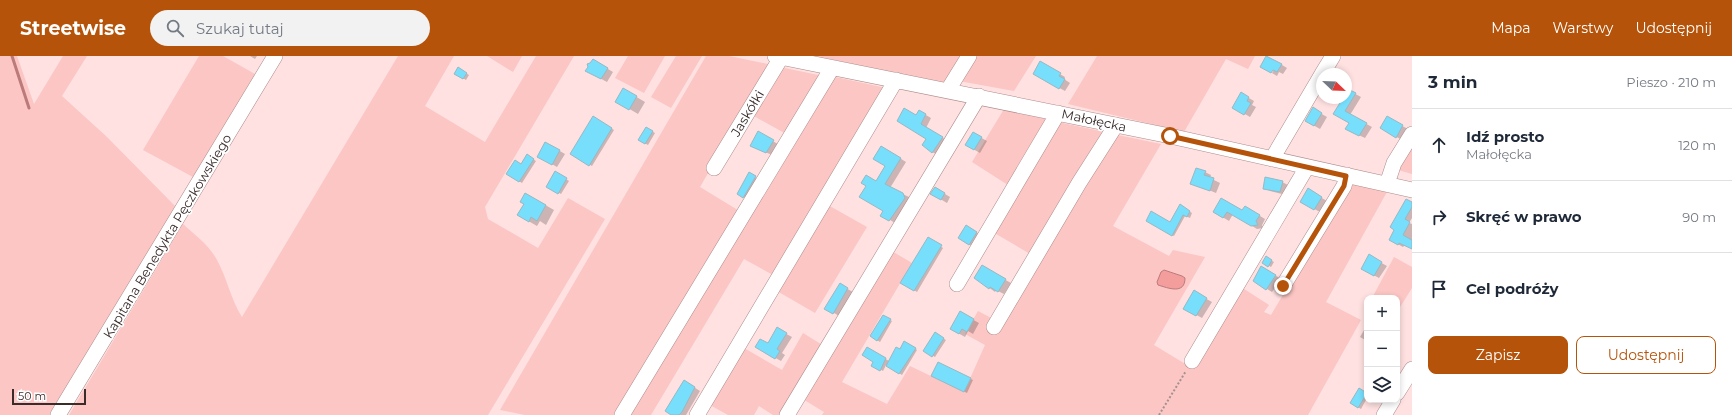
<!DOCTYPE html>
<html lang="pl">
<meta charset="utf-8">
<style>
body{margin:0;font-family:Montserrat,sans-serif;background:#f2f2f3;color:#1f2937}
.controls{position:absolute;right:12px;bottom:12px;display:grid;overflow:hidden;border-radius:8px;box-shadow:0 2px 6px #0003}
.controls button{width:36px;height:36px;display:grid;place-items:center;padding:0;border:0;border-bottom:1px solid #e0e1e3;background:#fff;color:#1f2937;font:20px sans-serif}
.compass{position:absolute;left:1316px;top:12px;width:36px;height:36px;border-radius:50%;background:#fff;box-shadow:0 2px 6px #0003;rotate:113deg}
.scale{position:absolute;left:12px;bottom:10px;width:74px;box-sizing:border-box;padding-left:4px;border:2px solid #392c2b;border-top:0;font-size:11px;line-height:14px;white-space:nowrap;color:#392c2b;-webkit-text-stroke:3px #fff;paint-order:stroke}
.stop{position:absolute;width:12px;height:12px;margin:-9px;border:3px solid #b45309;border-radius:50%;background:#fff}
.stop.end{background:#b45309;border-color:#fff;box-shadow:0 1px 4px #0008}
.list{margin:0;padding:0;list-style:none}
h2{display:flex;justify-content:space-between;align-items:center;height:52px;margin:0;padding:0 16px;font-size:17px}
h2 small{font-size:13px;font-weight:400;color:#747a83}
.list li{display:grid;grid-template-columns:26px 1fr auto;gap:12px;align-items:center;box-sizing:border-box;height:72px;padding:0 16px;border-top:1px solid #e0e1e3}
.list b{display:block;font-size:15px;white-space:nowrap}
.list p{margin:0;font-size:13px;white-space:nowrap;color:#747a83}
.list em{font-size:13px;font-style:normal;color:#747a83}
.actions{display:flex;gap:8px;padding:12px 16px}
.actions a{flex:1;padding:9px 0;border:1px solid #b45309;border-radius:8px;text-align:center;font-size:14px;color:#b45309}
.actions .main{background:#b45309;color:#fff}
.icon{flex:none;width:22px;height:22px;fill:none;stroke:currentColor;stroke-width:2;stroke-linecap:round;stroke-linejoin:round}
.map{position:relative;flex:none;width:1412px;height:359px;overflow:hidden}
header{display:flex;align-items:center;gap:24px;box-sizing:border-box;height:56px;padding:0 20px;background:#b45309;color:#fff}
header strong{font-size:19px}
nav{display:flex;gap:22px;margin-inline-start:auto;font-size:14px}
.search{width:280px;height:36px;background:#f2f2f3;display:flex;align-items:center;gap:10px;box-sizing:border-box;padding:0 14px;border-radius:22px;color:#747a83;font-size:15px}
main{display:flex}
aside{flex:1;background:#fff}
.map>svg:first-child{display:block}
</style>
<header>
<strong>Streetwise</strong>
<div class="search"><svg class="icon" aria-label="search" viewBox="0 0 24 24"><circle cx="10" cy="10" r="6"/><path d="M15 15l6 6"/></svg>Szukaj tutaj</div>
<nav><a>Mapa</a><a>Warstwy</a><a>Udostępnij</a></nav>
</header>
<main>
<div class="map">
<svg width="1412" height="359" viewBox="0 0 1412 359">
<rect width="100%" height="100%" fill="#fee1e0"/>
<path fill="#fbc6c4" d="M0,0h17l17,48 29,-48h24l-25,40 45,41 68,69 -121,209h-54z
M199,0h24l32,18 -62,103 -50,-27z
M398,0h56l-29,50 60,36 51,-86h38l-89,151 3,12 50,29 30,-50 37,21 -117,196h-419l114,-191c12,11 26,21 34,36 10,18 14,40 25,57z
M487,0h35l-9,16z
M628,0h37l-21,37 -29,-15z
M676,0h26l-31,52 -20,-11z
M706,0h23l39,8 2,2 -70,121 41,25 -122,203h-94l-25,-5z
M817,0h143l-17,28z
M975,0h61l-22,35 -55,-10z
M1097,0h158l-7,13 -22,-10 -42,73 -116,-28z
M780,11l43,9 -35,59 -36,-20z
M831,20l55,12 -113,187 -29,-16 -93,156h-24z
M1004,53l47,11 -40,67 -39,-25z
M1058,66l47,10 -73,123 -41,-24z
M1113,78l48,10 -48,82 56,30 4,-6 32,7 -51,88 38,23 49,-81 28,18 -5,7 7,3 80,-135 37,10 -62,112 35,18 -53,95h-486l2,-3 -23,-14 89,-148 22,13 -70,119 45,22 23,-38 54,26 21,-47 -20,-11 13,-23 15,8z
M1412,89v29l-14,-4z
M828,149l39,22 -52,86 -38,-22z
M1394,201l18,10v21l-15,24v-14h-25z
M803,277l21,13 -41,69h-10l-14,-9 -5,9h-26l-18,-10 34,-57 38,22z"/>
<path fill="#f49d9d" stroke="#bc7b7b" d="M1164,214l18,6 3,2c0,17 -17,10 -27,7l-1,-3 4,-10z"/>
<path fill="#0003" d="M250,0h7l-2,3z
M1267,0l20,12 -4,6 -4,-2 -2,4 -5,-3 5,-7h-16z
M593,4l20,12 -6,10 -15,-8 -1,-10z
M1041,7l24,14 -1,2 6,4 -5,8 -31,-17z
M459,13l10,6 -3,5 -10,-6z
M623,33l22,13 -7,12 -22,-13z
M1348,34l13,7 -11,18 22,12 -7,11 -13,-6 -2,-9 -16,-9 10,-16h2z
M1242,38l12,7 -2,4 4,2 -6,10 -17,-10z
M1313,53l14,8 -7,12 -14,-8z
M919,55l12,7 -5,10 22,13 -10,14 -6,-3 -16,-36z
M594,62l20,12 -22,36 -21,-12z
M1387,62l21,11 -6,11 -21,-12z
M646,72l9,5 -7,12 -9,-5z
M758,77l20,11 -6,11 -21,-9z
M973,77l14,8 -7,12 -14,-8z
M546,87l19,11 -8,13 -19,-11z
M882,91l24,15 -16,26 19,9 1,5 -15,21 -13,-8 2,-4 -7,-29 10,-16z
M527,100l9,5 -14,22 -15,-9 14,-9z
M555,116l14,9 -8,13 -14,-8z
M1205,116l6,3 -1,3 10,5 -4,10 -24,-10z
M750,118l8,5 -12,19 -8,-5z
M1282,126l6,3 -2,10 -16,-4 -6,-3z
M935,132l15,9 -3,6 -15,-9z
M1308,134l19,11 -7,11 -19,-10z
M526,138l28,16 -8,15 -6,-4 -3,5 -19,-11 7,-11z
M1412,147v15l-3,5 3,1v24l-7,-3 -2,2 -13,-7z
M1180,150l12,7 -2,5 -5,-2 -11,20 -27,-15 23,2z
M1245,151l20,12 -3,6 1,3 -6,1 -24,-15 -4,7 -15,-9h29z
M966,170l16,10 -7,12 -16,-10z
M928,182l15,10 -26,44 -15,-10z
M1369,200l18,10 -8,12 -17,-9z
M1266,202l8,4 -3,5 -8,-5z
M982,211l29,16 -7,11 -8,-4 -1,2 -19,-14z
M1262,211l19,12 -9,13 -18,-11z
M840,229l13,7 -14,24 -13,-8z
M1194,236l18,10 -10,16 -18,-10z
M961,257l18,10 -6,11 -5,-3 -3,6 -14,-8z
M883,260l9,5 -12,21 -9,-6z
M1367,269v16l-7,-4z
M777,273l15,8 -10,16 3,2 -4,6 -25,-14 12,-3z
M935,278l11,6 -11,17 -10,-6z
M905,286l12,8 -15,25 -16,-10 -3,6 -10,-6 2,-4 -8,-13 22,13z
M938,307l35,17 -6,13 -35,-17z
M684,325l16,10 -14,24h-13z
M1359,333l8,5v4l-6,11 -10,-6z"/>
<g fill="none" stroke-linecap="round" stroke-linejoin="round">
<path stroke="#bc7b7b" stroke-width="3" d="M12,0l17,52"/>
</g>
<path fill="#77defb" stroke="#96b9c4" d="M1266,0l16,8 -5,8 -4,-2 -2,3 -11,-6z
M593,3l15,9 -7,11 -16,-8 3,-4 -1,-3 3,-1z
M1040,5l21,12 -2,3 6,3 -6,10 -26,-15z
M458,11l9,6 -4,6 -9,-5z
M623,32l14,8 -8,14 -14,-8z
M1346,32l10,5 -11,18 22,12 -8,13 -14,-7 4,-6 -16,-9 10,-16h3z
M1241,36l8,5 -2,4 4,2 -7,12 -12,-7z
M1313,51l9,6 -8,13 -9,-5z
M904,52l12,7 3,-5 7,4 -5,10 22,13 -11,16 -10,-8 4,-6 -29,-18z
M593,60l19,12 -23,38 -19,-12z
M1387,60l16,9 -7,13 -16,-10z
M646,71l7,4 -8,13 -7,-4z
M758,75l16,9 -8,13 -16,-7z
M973,76l9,5 -8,13 -9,-5z
M545,86l15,8 -8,15 -15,-8z
M881,90l20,12 -16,26 18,9 2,5 -16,23 -9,-5 3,-5 -24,-14 7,-11 -5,-3 5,-8 10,6 9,-15 -12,-7z
M527,98l7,5 -15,23 -13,-8 9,-14 6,4z
M1196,112l10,3 -2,4 10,3 -4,13 -20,-7z
M555,115l12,7 -9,16 -12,-7z
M749,116l7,4 -13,22 -6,-4z
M1265,121l18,4 -3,11 -17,-3z
M935,131l10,6 -4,7 -11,-6z
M1308,132l14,9 -8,13 -14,-8z
M525,137l21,12 -9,16 -6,-4 -2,5 -12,-7 7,-11 -4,-2z
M1221,142l21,12 3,-4 15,9 -4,6 2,4 -7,1 -24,-14 -4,6 -10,-6z
M1406,143l6,3v5l-7,12 5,3 -7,13 9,5v9l-13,-6 -1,2 -9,-5 5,-10 -4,-3z
M1180,148l10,7 -3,6 -4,-2 -11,21 -26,-15 5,-10 19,11z
M966,169l11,7 -8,13 -11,-7z
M928,181l14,8 -28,46 -14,-8z
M1369,198l13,8 -8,14 -13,-7z
M1266,200l6,4 -4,7 -6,-4z
M982,209l24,14 -8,13 -8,-5 -1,2 -15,-11z
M1261,210l15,9 -10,15 -13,-9z
M840,227l8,5 -15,26 -9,-5z
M1194,234l13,8 -11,18 -13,-7z
M960,255l14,8 -7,13 -5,-3 -3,5 -9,-5z
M883,259l8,4 -14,22 -7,-5z
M777,271l10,6 -10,16 3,2 -5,8 -20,-12 5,-8 8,4z
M935,276l9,6 -12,19 -9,-6z
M904,285l12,7 -17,26 -13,-8 10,-19 4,2z
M867,291l19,11 -6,13 -9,-5 2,-4 -11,-7z
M938,306l33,16 -7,14 -33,-16z
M684,324l11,7 -13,25 -3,3h-8l-6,-4z
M1359,332l8,5 -9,15 -8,-5z"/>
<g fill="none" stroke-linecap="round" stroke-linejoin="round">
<g stroke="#ad8c8b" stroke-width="16">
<path id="minor" d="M775,0l395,80 242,54
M1322,18l11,-18
M948,34l21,-34
M1272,103l50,-85
M714,112l68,-112
M1387,128l7,-21 18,-29
M957,228l101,-171
M1283,230l61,-100 3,-11
M994,271l85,-144 37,-58
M1192,305l115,-194
M1397,337l15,-24
M58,359l217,-359
M622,359l210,-347
M697,359l199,-335
M787,359l192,-319
M1384,359l9,-15"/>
</g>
<path stroke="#a5908f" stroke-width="2" stroke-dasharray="2 2" stroke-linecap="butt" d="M1159,359l27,-44"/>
<use href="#minor" stroke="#fff" stroke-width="15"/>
</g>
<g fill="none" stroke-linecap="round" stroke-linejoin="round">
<path stroke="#b45309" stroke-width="5" d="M1170,80l176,40 -2,10 -61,100"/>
</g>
<g text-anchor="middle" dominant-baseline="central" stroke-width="3.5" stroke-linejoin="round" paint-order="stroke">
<g font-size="13" fill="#392c2b" stroke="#fff">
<text transform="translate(747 57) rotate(-59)">Jaskółki</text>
<text transform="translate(1094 64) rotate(12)">Małołęcka</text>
<text transform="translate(167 180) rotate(-59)">Kapitana Benedykta Pęczkowskiego</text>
</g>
</g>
</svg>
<div class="controls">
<button>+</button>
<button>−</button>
<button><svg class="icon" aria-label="layers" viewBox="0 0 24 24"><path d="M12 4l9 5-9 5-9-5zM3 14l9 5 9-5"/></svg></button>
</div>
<svg class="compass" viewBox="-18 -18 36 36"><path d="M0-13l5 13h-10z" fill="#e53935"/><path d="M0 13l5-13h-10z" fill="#747a83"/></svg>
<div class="scale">50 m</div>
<div class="stop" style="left:1170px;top:80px"></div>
<div class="stop end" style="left:1283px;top:230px"></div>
</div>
<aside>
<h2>3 min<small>Pieszo · 210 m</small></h2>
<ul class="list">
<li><svg class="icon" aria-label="ahead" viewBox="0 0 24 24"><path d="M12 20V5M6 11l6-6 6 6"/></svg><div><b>Idź prosto</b><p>Małołęcka</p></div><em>120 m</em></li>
<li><svg class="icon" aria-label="right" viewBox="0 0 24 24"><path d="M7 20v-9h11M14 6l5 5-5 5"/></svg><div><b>Skręć w prawo</b></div><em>90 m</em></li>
<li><svg class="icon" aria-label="arrive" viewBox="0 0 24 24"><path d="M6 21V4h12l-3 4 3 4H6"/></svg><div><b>Cel podróży</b></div></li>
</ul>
<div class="actions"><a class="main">Zapisz</a><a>Udostępnij</a></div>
</aside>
</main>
